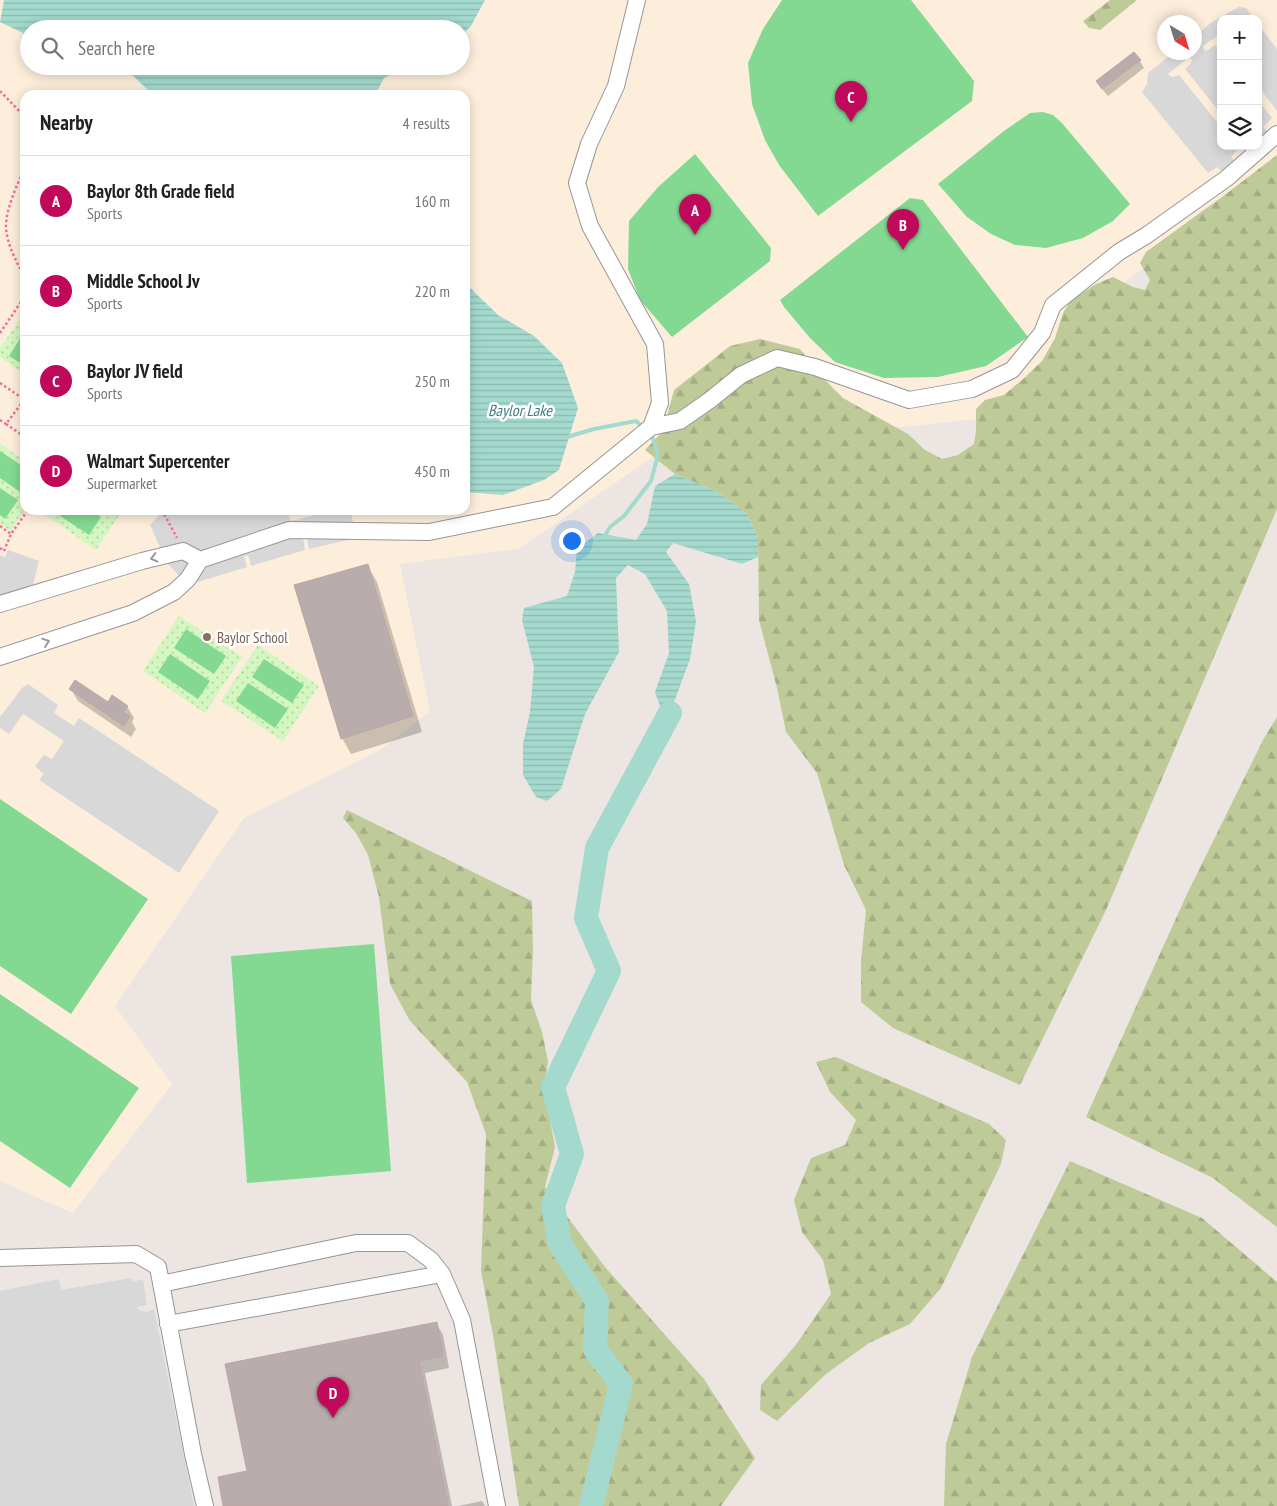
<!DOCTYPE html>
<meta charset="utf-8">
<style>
body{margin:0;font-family:"PT Sans Narrow",sans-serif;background:#f6f6f6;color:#202124}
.controls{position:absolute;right:15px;top:15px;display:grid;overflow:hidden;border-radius:10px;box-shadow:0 2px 12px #0003}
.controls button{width:45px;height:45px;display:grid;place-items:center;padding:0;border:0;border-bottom:1px solid #e0e0e0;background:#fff;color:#202124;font:25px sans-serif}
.compass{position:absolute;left:1157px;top:15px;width:45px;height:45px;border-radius:50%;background:#fff;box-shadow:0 2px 12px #0003;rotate:142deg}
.you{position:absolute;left:571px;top:540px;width:18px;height:18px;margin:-12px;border:4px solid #fff;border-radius:50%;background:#1a73e8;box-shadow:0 0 0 8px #1a73e833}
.badge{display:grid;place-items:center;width:32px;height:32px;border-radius:50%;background:#c0095a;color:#fff;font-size:16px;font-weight:700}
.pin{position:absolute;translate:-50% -41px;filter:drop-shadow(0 1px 2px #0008)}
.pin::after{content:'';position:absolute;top:26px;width:18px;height:15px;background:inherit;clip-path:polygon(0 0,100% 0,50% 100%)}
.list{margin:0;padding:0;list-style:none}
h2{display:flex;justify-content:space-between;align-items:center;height:65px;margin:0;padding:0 20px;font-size:21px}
h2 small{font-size:16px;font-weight:400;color:#757577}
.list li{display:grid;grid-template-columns:32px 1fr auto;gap:15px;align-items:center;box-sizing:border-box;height:90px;padding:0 20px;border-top:1px solid #e0e0e0}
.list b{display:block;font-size:19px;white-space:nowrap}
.list p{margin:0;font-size:16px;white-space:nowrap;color:#757577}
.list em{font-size:16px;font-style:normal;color:#757577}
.icon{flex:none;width:28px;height:28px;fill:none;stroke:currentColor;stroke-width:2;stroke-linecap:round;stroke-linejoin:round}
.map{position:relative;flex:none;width:1277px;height:1506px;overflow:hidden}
.search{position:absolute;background:#fff;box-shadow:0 2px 12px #0003;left:20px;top:20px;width:450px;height:55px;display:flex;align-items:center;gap:12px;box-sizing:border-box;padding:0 18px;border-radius:28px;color:#757577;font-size:19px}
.panel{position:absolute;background:#fff;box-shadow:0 2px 12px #0003;left:20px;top:90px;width:450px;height:425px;border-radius:15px}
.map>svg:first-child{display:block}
</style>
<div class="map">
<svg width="1277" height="1506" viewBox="0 0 1277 1506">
<defs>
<pattern id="forest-firs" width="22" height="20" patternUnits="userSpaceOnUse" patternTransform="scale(1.25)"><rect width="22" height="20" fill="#becb99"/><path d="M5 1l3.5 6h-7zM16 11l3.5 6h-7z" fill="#a3ae83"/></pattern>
<pattern id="park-dots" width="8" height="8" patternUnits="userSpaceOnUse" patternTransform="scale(1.25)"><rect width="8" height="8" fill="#d4f6c0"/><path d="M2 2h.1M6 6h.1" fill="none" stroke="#b5d2a4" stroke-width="1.8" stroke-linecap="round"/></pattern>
<pattern id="water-rules" width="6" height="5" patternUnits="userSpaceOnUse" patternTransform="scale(1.25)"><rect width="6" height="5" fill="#a4d9ce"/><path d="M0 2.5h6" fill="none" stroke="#8dbab0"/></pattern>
</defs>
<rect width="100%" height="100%" fill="#ede5e2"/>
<path fill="#fdeedb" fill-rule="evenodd" d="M0,0h1277v166l-152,116 -120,134 -346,37 -141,96 -118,15 30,147 -50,39 -136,68 -129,188 57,78 -99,129 -73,-32zM1221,19h37v127h-37zM1164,22h30v30h-30zM29,29h432v37h-432zM25,95h440v415h-440z"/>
<path fill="url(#forest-firs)" d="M1110,0h27l-37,30 -11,-2 -6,-7z
M1277,155v354l-171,401 -86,175 -127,-57 -32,-26v-40l5,-52 -22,-45 -27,-92 -31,-41 -9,-44 -18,-68 -1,-83 -11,-23 -29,-22 -43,-18 -30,-24 18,-19 11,-41 56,-44 30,-7 40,10 21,27 22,22 65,36 17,16 17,9 16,-4 16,-11 2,-13v-22l9,-9 19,-5 18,-15 20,-19 13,-23 8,-25 8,-13 25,-16 17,-7 20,10 12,3 5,-10 -10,-17 6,-11 80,-58z
M1277,717v510l-64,-49 -127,-61 101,-223 77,-156z
M347,810l185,91 1,49 -2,50 11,32 6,29 -4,27 11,59 -10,40 60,80 99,112 51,79 -34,48h-202l-26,-171 -12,-64 5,-137 -19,-52 -57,-61 -20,-37 -11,-87 -11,-42 -12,-22 -13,-15z
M836,1057l153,67 17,16 -5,24 -60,124 -31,36 -41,19 -43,31 -49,47 -17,-11 1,-25 34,-39 36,-52 -8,-34 -21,-28 -8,-32 17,-42 34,-13 11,-25 -26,-28 -14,-30z
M1070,1161l132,57 75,64v224h-333l2,-62 26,-87z"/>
<path fill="url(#park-dots)" d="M25,312v63l-25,-18v-9z
M0,443l25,18v49l-14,21 -11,-7z
M38,510h85l-27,40z
M179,616l63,41 -37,56 -62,-42z
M258,645l61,41 -36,55 -62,-40z"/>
<path fill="#83d992" d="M782,0h129l63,81 -2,20 -154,115 -39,-51 -14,-25 -13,-36 -4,-41 15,-34z
M1043,112l10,3 9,8 68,81 -17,17 -30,17 -37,10 -31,-3 -24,-11 -24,-17 -29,-33 66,-53 26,-18z
M695,154l76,94 -1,13 -98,76 -32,-37 -12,-31 1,-48 29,-34z
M910,198l13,2 105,137 -42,29 -48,11 -54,1 -49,-16 -25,-24 -26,-31 -4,-7z
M21,337l4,3v26l-16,-10z
M0,451l25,17v22l-2,4 -23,-16z
M0,488l18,12 -13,19 -5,-4z
M51,510h40l10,7 -12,18z
M186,629l40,27 -12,18 -40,-26z
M170,654l40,27 -12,18 -40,-27z
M264,659l40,26 -12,18 -40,-26z
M248,683l40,26 -13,19 -39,-27z
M0,799l148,100 -77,115 -71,-48z
M374,944l17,227 -144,12 -16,-227z
M0,994l139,94 -69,100 -70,-47z"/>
<path fill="#d8d8d8" d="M1239,7l7,1 8,11h-33v14l-18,13 1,4 3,1 8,-6 6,6v63l-36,-45 6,-6 1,-3 -3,-3 -21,17 4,3 7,-2 42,52v19h15l2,3 -7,8 4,4 -12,12 -6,-6 -9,6 -66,-81 5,-8 1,-11 25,-20 21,-1 1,-16 17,-14z
M1258,24l19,25v62l-19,-25z
M1258,100l14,18 -9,9 3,3 3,1 -11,9z
M170,510h124l-4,2 -1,5 3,4 37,-10h8l14,3 6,24 -48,11 -2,-10 -4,-1 2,12 -54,16 -2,-9 -3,-2 -2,1 3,11 -59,18 -21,-22 -17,-38 10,-11z
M8,550l31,11 -6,24 -33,12v-42l5,2z
M28,684l30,21 -4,8 20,13 5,-8 140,93 -40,62 -140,-93 5,-6 -9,-8 9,-11 8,4 12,-18 -41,-27 -14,20 -9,-6v-11l22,-29z
M131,1278l2,3 10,-1 4,25 -10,2 1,3 9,2 7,-3 40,197h-194v-215l59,-12 2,11z"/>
<path fill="url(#water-rules)" d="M4,0h481l-14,26 -10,10v-7h-432v7l-29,-14z
M123,66h286l-25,12 -9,17h-222z
M465,283l33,32 36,21 28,27 16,45 -19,62 -15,10 -41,15 -38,-3z
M675,474l43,18 29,22 11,23v20l-16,7 -69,-21 -7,9 23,32 7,37 -6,38 -20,54 -9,-4 -6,-17 14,-39 -2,-42 -22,-37 -17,-9 -12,13 3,74 -34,62 -24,75 -14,12 -11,-4 -13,-22v-31l7,-32 4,-45 -12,-47 2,-12 43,-12 8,-24 2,-23 21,-16 38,7 11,-16 8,-38z"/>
<path fill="#0003" d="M1140,61l4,7 -36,28 -6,-7z
M367,565l10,17 45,150 -71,22 -9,-16z
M71,689l37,14 19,3 7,12 -2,4 4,7 -5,8 -53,-36z
M436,1323l7,12 6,33 -24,5 27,133h-227l23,-34z
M482,1501l3,5h-27z"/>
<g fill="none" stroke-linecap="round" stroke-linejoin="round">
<path stroke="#a4d9ce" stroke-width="4" d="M567,437l27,-8 42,-8 7,6
M604,537l6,-10 14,-11 27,-35 7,-26 -6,-19 -2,-2"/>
<path stroke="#a4d9ce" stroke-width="24" d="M591,1506l30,-122 -26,-35 2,-48 -37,-57 -7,-38 19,-52 -19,-67 56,-116 -23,-53 11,-70 73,-135"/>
</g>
<path fill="#b9acac" stroke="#bea5a5" d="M1134,52l7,8 -39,29 -6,-8z
M368,564l45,152 -72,23 -47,-154z
M75,680l33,22 4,-7 16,11 -5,6 7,4 -6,10 -55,-37z
M437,1322l6,34 -24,5 29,145h-225l-5,-29 29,-6 -22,-107z"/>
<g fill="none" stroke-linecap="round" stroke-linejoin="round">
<g stroke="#969696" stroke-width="18">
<path id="minor" d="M651,427l29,-6 30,-21 31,-25 36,-17 38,9 94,33 63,-11 40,-19 30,-37 11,-28 66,-53 28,-17 80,-57 50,-44
M0,604l142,-43 41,-10 17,9
M0,657l133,-44 41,-21 14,-13 12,-19 89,-30 140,2 124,-25 98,-80 9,-24 -5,-59 -65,-118 -13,-43 12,-39 27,-58 21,-86
M0,1258l136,-4 22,13 35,187 12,52
M161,1284l195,-41h52l23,17 11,14
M168,1324l274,-50 20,46 35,186"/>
</g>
<path stroke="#f36d9b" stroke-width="2.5" stroke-dasharray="2.5 2.5" stroke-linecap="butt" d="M0,91l25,26
M25,168c-8,17 -23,48 -18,67 3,16 11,29 18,43
M0,333l25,-37
M0,383l25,17
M24,400l-18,24 19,13
M0,420l6,4
M162,510l15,28
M0,526l11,8 17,-24
M0,548l4,3 7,-17"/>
<use href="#minor" stroke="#fff" stroke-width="16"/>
</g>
<defs><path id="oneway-chevron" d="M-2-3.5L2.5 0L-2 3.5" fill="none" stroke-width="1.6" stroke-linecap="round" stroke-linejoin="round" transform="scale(1.25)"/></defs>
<g stroke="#999">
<use href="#oneway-chevron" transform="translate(154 558) rotate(166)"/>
<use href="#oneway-chevron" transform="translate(46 642) rotate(-19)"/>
</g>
<circle fill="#8d6e63" stroke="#fff" stroke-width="2" cx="207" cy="637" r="5"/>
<g text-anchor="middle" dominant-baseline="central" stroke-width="5" stroke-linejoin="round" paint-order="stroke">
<g font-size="15" fill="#785e54" stroke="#fff" text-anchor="start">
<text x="217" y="637">Baylor School</text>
</g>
<g font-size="16" font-style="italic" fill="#3e7e82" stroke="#fff">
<text x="520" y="410">Baylor Lake</text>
</g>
</g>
</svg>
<div class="controls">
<button>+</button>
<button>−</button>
<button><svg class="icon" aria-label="layers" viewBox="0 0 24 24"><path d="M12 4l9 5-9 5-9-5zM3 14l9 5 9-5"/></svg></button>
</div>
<svg class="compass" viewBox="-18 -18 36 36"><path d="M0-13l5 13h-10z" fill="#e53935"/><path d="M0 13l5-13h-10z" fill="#757577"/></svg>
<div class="you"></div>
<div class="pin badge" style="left:695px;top:235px">A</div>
<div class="pin badge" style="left:903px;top:250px">B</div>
<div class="pin badge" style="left:851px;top:122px">C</div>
<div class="pin badge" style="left:333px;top:1418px">D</div>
<div class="search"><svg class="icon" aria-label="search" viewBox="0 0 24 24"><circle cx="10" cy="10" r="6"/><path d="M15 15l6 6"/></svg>Search here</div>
<section class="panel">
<h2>Nearby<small>4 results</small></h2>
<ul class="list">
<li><span class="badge">A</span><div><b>Baylor 8th Grade field</b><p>Sports</p></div><em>160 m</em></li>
<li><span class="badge">B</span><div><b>Middle School Jv</b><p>Sports</p></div><em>220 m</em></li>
<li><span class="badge">C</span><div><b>Baylor JV field</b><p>Sports</p></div><em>250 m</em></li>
<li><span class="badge">D</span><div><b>Walmart Supercenter</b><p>Supermarket</p></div><em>450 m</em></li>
</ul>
</section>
</div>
